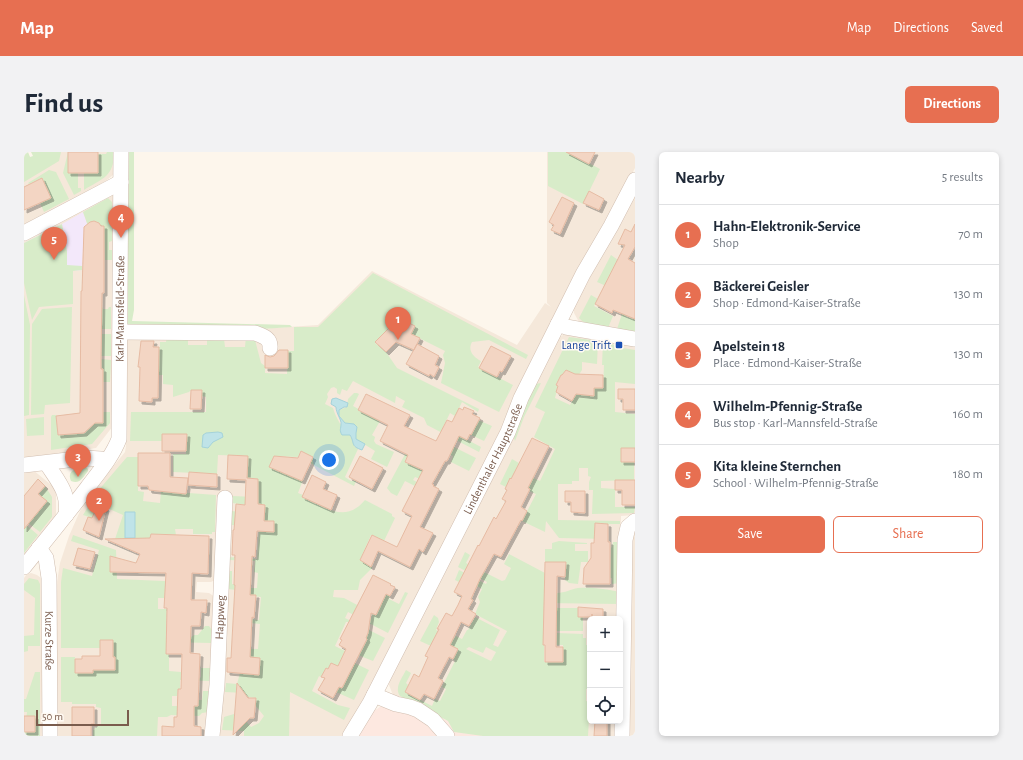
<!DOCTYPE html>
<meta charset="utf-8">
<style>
body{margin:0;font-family:"Alegreya Sans",sans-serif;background:#f2f2f3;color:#1f2937}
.controls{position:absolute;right:12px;bottom:12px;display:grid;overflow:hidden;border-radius:6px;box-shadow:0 2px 6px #0003}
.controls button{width:36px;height:36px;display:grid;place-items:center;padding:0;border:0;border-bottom:1px solid #e0e1e3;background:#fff;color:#1f2937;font:20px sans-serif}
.scale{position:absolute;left:12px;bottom:10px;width:93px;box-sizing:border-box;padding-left:4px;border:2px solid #7a5c4d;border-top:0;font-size:11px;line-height:14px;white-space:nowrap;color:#7a5c4d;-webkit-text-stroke:3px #fffaf3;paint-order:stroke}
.you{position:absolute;left:305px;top:308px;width:14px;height:14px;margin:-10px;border:3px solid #fff;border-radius:50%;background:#1a73e8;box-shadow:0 0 0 6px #1a73e833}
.badge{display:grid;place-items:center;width:26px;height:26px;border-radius:50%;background:#e76f51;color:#fff;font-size:13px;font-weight:700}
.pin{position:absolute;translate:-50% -33px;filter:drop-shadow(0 1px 2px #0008)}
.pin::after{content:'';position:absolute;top:21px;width:14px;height:12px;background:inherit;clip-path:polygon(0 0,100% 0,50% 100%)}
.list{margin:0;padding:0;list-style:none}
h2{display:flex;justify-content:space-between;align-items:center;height:52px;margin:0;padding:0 16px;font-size:17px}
h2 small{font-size:13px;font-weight:400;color:#747a83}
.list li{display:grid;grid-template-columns:26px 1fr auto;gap:12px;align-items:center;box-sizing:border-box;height:60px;padding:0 16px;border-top:1px solid #e0e1e3}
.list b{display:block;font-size:15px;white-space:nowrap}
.list p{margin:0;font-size:13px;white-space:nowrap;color:#747a83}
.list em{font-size:13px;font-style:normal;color:#747a83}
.actions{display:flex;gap:8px;padding:12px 16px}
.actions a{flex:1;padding:9px 0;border:1px solid #e76f51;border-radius:6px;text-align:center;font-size:14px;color:#e76f51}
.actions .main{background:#e76f51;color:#fff}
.icon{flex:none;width:22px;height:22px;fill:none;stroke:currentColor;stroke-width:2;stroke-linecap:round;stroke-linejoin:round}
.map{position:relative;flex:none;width:611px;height:584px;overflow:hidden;border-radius:6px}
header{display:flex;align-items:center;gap:24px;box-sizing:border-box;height:56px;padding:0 20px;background:#e76f51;color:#fff}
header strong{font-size:19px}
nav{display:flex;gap:22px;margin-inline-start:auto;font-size:14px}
.intro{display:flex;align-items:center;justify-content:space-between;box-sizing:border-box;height:96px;padding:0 24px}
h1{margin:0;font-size:28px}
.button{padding:10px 18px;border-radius:6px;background:#e76f51;color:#fff;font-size:14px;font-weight:700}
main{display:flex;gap:24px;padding:0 24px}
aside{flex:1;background:#fff;border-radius:6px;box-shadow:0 2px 6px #0003}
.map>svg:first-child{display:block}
</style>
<header>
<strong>Map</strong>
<nav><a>Map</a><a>Directions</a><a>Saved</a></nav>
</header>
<div class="intro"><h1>Find us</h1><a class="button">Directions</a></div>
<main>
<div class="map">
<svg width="611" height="584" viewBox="0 0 611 584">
<defs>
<filter id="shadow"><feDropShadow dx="3" dy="3" stdDeviation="0" flood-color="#0004"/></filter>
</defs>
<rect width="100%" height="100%" fill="#fdf6ec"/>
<path fill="#f5e8da" d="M17,0h76l-1,16 -3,7 -6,5 -39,24 -44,23v-50z
M523,0h88v16l-290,568h-130l3,-241 -3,85 -4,2h-14l-1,10 13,1 6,4 -6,139h-152v-154l3,-19 9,-27 11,-25 15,-22 30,-37 1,-6 1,-120 117,4 74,-5 54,-54 145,74 28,-42 6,4 -4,-4z
M611,41v141l-56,-12 -5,-9v-6l3,-5z
M87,42l5,3 -3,229 -17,22 -72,10v-220z
M540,182h11l60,10v171l-14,1 -1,107v-4h-30v102h29l-1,15h-74v-115l-21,-21 -62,120 -63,-20 -5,-5 -4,-10 1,-8 167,-337z
M9,318l22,18 1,4v28l-32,39v-88z
M611,378v206h-8l2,-193z
M7,421l6,2 4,3 2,5 1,153h-20v-158l3,-4z"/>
<path fill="#fde8e0" d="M376,544l48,25 37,15h-127l16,-25 6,-4 6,-1 12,-6z"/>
<path fill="#f3e8fa" d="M59,60l5,14h-4l-2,44 -9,1v32l-34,3 -15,-49v-14l38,-19z"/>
<path fill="#d8ecc9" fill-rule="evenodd" d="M0,0h4l2,5 3,-1 -2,-4h30l-2,9 -35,21z
M44,0v21h10v15h3v3l-7,4 -11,-22z
M83,0h7c0,25 -11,26 -30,38v-17h14v-19h8z
M104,0h6v158l-2,11 158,4 2,2 -48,3 -117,-4z
M524,0h29v5l23,12 -17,35 -35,-18z
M25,18l7,2 13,27 -25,13 -4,-9 11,-6 -9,-19 -13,6 -1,-1z
M84,46l4,4v39l-3,1v8h3v10h-7l-1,-33 -4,-1 -1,-3 -5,-2 -4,1 -2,4 -5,-14z
M38,72l5,27v14l15,1v4l-9,1v33l-34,3 -7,13 -8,-37v-40z
M587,103l7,5 -11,20 21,10 7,17 -7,1 -2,9 9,2v13l-18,-3 5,-15 -2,-17 -17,-9 1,-3 -7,-3z
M349,121l155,82 -2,4 -37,-19 -17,2c-5,9 2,15 9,19l-3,6 35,18 -14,27 -58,-29 4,-20 -2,-8 2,-4 -34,-17 4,-8 -19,-9 -1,9 -3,-1 -17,18 11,9 11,16 82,41 -1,3 -16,-10 -7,14 -5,-3 -7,14 38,20 -2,5 -52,-27 -3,-7 -22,-11 3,-6 -9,-5 -1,7 -42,-22 -6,10 -5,-2 -2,6 -3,-2v-4l-3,-2 -3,1 -4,6 1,3 -3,7 8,4c3,11 9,17 13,27h4l5,12 3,2 -13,28 6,4h5l-2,5 -44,-23 2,-6 -11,-6 -3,6 -24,-1 -4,11 33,13 -5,13 5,2 -1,2c23,10 43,27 63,3l27,14v2l3,2 -11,23 -13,-6 -11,25 5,3h7v5l-12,12 -2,10h-24l-1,7 11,1 17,9 -3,10 -10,-5 -3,6 40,20 -12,23 -15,-6 2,-5h2l5,-10 -1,-2 2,-5 -19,-9 1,-2h-4l-11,24 10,5 -3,6 27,13 -15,30 -18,-8 12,-21 -17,-8 -3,6 -2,-1 -5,9 -2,-1 -7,15 26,14 12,3 -6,12 -54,-28 -1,44h-45v-5l-22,-1 2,-13 10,-3v3h8l9,10 8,-4 5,-7 -9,-11 1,-7 -8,-1 -3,-4 -20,-1 1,-9 11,1 3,-11 18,1 2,-16 -19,-2 -8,-8 25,1 2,-25 -9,-1v-4l8,1 2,-23 -25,-3v-4l-8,-1 1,-18h3v13l10,1v3h15l1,-15 -4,-1 1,-11 -26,-1v-3l28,2 2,-28 14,1 1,-10 -18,-2 -1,6 -24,-1v-14l34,3v-9l-19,-2v2l-14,-2v-7l26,1v-18l-11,-1v-22l-29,-1 -1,19 -44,-2v-18h13v-20h-24v7h-32l1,-29h75v-15l-4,-1v-6h-11l-2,2 -16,5v-12l-10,-1v-9h-5l1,-28h1v-5h6l1,-5h21v8h19v-9l17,3 1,8h20l1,-11 9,4 6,23 4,3v7l22,1 1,-23h6v-24h24z
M0,143l6,30 -1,90 -5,1z
M567,143l7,4 -4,7 19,10 -5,12c-10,-2 -22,-2 -29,-10z
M48,155l-2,96 -25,2 -1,9 -13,1 1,-91 10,-15z
M78,155l1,2h5l1,-2h2v22h-9z
M78,182h9v22h-10z
M545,185l29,4 -1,23 -15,-2v8l-4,6 -12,-6 -4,5h-1l-5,9 2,2 -3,12 15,7 7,-14 8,4 9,1v-8h9l1,-23h-2l1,-24 6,1 8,5 18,3v34l-20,-2v30l20,2v34h-14v13l13,1v18l-33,1v7l14,1v18h20l-1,6 -42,1 1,-24h-4v-8l2,-5 -3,-1v-8h-9v13h-7v3h-14v36l62,1v3h-25l13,15 -49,-1 -13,-17 -1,11 -23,-11 14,-27 -7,-3 1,-2 -19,-10 -5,8 -6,-3 12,-25 7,4 -3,7 24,11 15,-32 -21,-12 11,-25 -10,-5z
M77,207l10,1 -1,22h-7z
M517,231l-17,34 -9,24 -2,-6 22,-51z
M330,241h3l2,1 -6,12 27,15 -8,14 3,2 -1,4 2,3 18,8 -7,15 -16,-8 4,-8 -19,-12v-6l-6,-10h-5l-6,-7v-6l8,-3 1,-8z
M79,260h7v11l-18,21 -41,6v-33l1,-2h4l2,20 28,-2 -1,-5 7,-5h11z
M20,265v18l-17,1 -1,-17z
M454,268l14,6 -8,15 -13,-6z
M387,291l3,1 -9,17 18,10 -1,9 -7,-3 -2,3 4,2 -2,4 -10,-5 -8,15 -6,-3 -4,-5z
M430,295l22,11 -7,13 -18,-9 2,-6 -3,-1z
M103,305h11v34l6,1 -1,9 17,2 1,-12 55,4 -1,37h-3v2h-19v-5h-18l1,6 -25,-1 -1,16 -15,-12v-26h-10v27h-10l8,-24 -25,-11 -6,14 -9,-3 14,-23z
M62,315l2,2v2c-5,6 -8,14 -17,10 -5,-12 7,-12 15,-14z
M21,334l7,11v20l-12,15 -12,-9 18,-22 -7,-7z
M0,371l14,12 -14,18z
M49,383l43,15 1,29 70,3 -22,16h-7v11h9l19,8 -19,-1 -1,21 24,1 4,-3h4l7,-9h4l3,4 -1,13 -44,-1 -1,12h3v17l12,1v5l3,2h15l2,-2v-9h10l-1,13 -30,-1v9h-2l-1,7h-5v10h26v-6h4l1,-9h7l-1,21 -7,1 -3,3 -28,-1 -4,2h-9l-1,19h-64v-6h2l-1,-2 3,-1v-3h4v-16l-5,-1v-3h-24v-2h-11v-45h14v16h18v-7l13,4h9v-13h-2v-9h-52v-66l2,-14 29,8 7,-26 -28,-9z
M535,389l28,2v1h-12v7h13v11h-7l-3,22 -9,-1 -4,-3 1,-18h-21v-13h7v-6z
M589,390h7v41l-8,1v-6h-2l1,-30 1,-1z
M441,400l5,3 -4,8 36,18 3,-1 6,-12 -7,-4 5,-10 36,19 12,22v-2c8,0 14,-4 21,-5 13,-1 29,1 41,4v12l-75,-1v59l19,-1v-16h-7l1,-12 26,1v4h3v7h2v23h2v21h-4v12l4,1 -2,34h-105l-29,-4 -6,-11 -48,-25c-6,-8 2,-18 6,-26l5,3 -5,10 2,2 -3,7 27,14 3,-7 5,2 6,-12 -4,-2 13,-26 -2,-2 5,-10 -23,-12 -4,9 -11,-5 14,-26 4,3 1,4 -3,8 18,9 2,-3 6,3 5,-9h1l7,-13 25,13 -7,15 5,2 9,-16 -32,-17 5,-12 -2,-5 4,-8 -5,-3 1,-2 -16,-8 -3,6 -4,-2 4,-10 27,14 1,-2 -29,-15zM445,495l14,6 3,-6 10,5 -5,9 -25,-12z
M5,426l9,2 2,4v62h-12v5l-4,1v-16l10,-1 1,-37 -11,-8v-6z
M381,440l3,1 -20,40 -25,-13 2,-2 5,2 3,-6 3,1 9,-21 5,2 -1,3 10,5z
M533,456h21v9h5v14h-28v-12h2z
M11,520h5v64h-16l3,-24h-3v-13h2z"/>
<path fill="#bfe3e8" stroke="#a5d3da" d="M312,246l12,5 -1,4h-3l-5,3v6l6,7 9,1 3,3 -1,6v6l9,5 -3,6c-12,-4 -7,-7 -12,-15h-8c-3,-5 -1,-6 -1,-11 1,-3 -5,-11 -5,-17l-5,-3 1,-5z
M194,280l4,1 1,4 -10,5 -5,6 -6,-1 1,-12 3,-2z
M101,360h10v26h-10z"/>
<path fill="#f3d5c3" stroke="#e6bba3" filter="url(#shadow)" d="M44,0h30v21h-30z
M542,0h29l-6,12z
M18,26l9,20 -27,12v-23z
M565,39l15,8 -5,11 -16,-7z
M538,45l12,6 -14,31 -9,-4 3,-5 -5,-3z
M70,69l5,2 2,3h3v67h-2l-1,66v10h2v54h-8l-11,10 -26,2 -2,-19 24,-3 1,-122h1l2,-64 6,-5z
M611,72v23l-7,12 7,4v56l-22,-9 -1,3 -17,-9 30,-59 -7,-1 7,-15 6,3z
M375,166l16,8 -4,8 9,4 -6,12 -18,-8 -10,10 -11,-10z
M117,189h13l-1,6h6l-1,51h-6v4l-13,-1 1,-34h-2z
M393,192l22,12 -4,9 4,2 -5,10 -4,-3 -1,2 -23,-12z
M467,194l20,10 -9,16 -2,-1 -3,6 -18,-9z
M255,198h9v18h-23v-13l5,2 4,-1z
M542,218l9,4 28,1v13h-9v8l-18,-2 -4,7 -16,-9 2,-6 -2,-1 5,-10h1z
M594,237h17v21h-12v-11h-5z
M167,238h11l-1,19h-11z
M342,242l44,21 -6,11 32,15 11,-21 5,2 7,-14 4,2 1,-3 10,4 -2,3 8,4 -9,17 -1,-1 -3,6 -8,-4 -12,25h-2l-13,23 2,1 -1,1 6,3 -19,38 13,6 -10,19 -4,-3 -9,18 -32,-16 -7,16 -11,-7 12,-25 25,12 15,-31 -10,-5 21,-41 -18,-8 3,-7 -28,-14 8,-16 -30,-15z
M138,282h25l-1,17h-24z
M508,286l17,8 -21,42 2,1 -9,18 6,4 -5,10 -1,-1 -20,37 -7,-3 -14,25 -9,20 2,1 -5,9 8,5 -7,12 -8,-4 -11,23 8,4 -5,10 -4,-2 -11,21 5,3 -9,18 -10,-5 -4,6 -15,-8 9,-18 5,3 9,-20 -3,-1 14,-27h-2l9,-16 6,3 6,-11 4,-9 -8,-4 24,-47 1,1 15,-29 2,2 10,-18 -4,-2 5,-9 -2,-1 5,-11 1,1z
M597,296h14v14h-14z
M277,299l12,6 -11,24 -33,-14 5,-11 24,2z
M114,301h32v24l18,1 -2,16 -37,-4 -1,-4h-10z
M204,303l20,1 -1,22 11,1v25l7,1 -1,16h10v11l-17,-1 -2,26 -3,-1 -2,39h6l-2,23 -2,-1 -2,40 10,1 -1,17 -32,-3v-14h4l4,-73h-1l1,-30h-3l1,-25h1l2,-26 9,1 1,-25 -19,-1z
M336,304l23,12 -11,21 -23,-12z
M165,320l28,2v13l-29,-2z
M288,323l14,7 -3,7 14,6 -6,15 -29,-13z
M14,327l7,7 -7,8 9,7 -23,28v-33z
M591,328h20v25h-13v-15h-7z
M541,339h20v22l-14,-1v-10h-6z
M74,352l8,4 -7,29 -16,-7 5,-13 4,1z
M571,371l13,1v18h2v42h-27l1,-16 7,-10v-15h3z
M127,382l58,2 -1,38 -16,-1 -1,27h16l-1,13 -5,-1 -1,14h-9l-1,27 10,1 -2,52h-4v20l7,1v9h-39v-10l12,1v-10h3l1,-28h3l1,-35h-16l1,-46h-3l2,-35 -56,-1v-16l26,7 4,-9 -35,-15 45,-1z
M54,396l17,4 -5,17 -17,-4z
M521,410h21l-1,15 -8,-1 -1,71h7v15h-18v-17h-2z
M349,423l18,9 -1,1 5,2 -5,9 -4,-2 -10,21 -5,-2 -3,20 -2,5 1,1 -25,49 -3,-1 -6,11 -15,-8 7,-12 -4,-1 5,-9 2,1 3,-6 7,3 8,-17 -7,-4 3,-5 -2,-1z
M554,455l25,2v10h-11v-5v3h-14z
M76,488h13v17h2v13h-22v3h-18v-14h7v-3h18z
M213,531l11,15h8l-2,20h-4l-17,17z
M48,555h22v17h-3v12h-19z
M0,564h11v16h-11z
M571,569h12v15h-13z"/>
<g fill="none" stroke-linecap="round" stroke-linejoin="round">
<g stroke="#d1beb0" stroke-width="16">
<g id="minor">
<path d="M0,81l97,-51"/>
<path d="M534,172l8,3 69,12"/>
<path d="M96,180l135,1c8,3 16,5 15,15"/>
<path d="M23,312c12,19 22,28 19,51"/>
<path d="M0,313l61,-7 16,1 5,3"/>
<path id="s1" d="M15,396l7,10 3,20 1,158"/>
<path id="s2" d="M0,415c21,-26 43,-53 63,-79 12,-16 25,-31 32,-49l2,-287"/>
<path d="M350,543l22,9 14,3 8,3 15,10 14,16"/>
<path id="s3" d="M188,584l5,-51 8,-187"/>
<path id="s4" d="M326,584l20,-33 138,-271 13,-34 62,-124 28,-48 24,-46"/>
<path d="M598,584l3,-196 3,-13 7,-6"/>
</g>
</g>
<use href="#minor" stroke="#fff" stroke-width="15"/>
</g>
<rect fill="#1a4fb4" stroke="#fffaf3" stroke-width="1.5" x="591" y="189" width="8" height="8" rx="2"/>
<g text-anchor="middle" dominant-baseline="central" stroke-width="3" stroke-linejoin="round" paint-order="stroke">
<g font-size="12" fill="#7a5c4d" stroke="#fffaf3">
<text stroke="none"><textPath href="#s2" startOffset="290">Karl-Mannsfeld-Straße</textPath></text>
<text stroke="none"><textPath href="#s4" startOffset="312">Lindenthaler Hauptstraße</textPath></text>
<text stroke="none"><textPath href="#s3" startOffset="119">Happweg</textPath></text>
<text stroke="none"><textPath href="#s1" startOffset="95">Kurze Straße</textPath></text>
</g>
<g font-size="12" fill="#164399" stroke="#fffaf3" text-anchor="end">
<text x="587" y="193">Lange Trift</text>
</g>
</g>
</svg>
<div class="controls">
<button>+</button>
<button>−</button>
<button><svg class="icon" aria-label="locate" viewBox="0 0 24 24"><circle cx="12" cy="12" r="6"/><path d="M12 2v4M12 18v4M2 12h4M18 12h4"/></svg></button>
</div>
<div class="scale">50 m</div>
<div class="you"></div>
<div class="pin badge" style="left:374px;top:188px">1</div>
<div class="pin badge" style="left:75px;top:369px">2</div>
<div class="pin badge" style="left:54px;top:325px">3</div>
<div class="pin badge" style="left:97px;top:86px">4</div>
<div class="pin badge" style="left:30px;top:108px">5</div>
</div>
<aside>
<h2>Nearby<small>5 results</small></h2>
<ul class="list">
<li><span class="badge">1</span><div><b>Hahn-Elektronik-Service</b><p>Shop</p></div><em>70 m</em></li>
<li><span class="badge">2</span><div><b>Bäckerei Geisler</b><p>Shop · Edmond-Kaiser-Straße</p></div><em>130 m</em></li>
<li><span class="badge">3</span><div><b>Apelstein 18</b><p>Place · Edmond-Kaiser-Straße</p></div><em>130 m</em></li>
<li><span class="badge">4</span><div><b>Wilhelm-Pfennig-Straße</b><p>Bus stop · Karl-Mannsfeld-Straße</p></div><em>160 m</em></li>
<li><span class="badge">5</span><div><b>Kita kleine Sternchen</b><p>School · Wilhelm-Pfennig-Straße</p></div><em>180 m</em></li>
</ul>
<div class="actions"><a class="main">Save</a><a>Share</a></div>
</aside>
</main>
